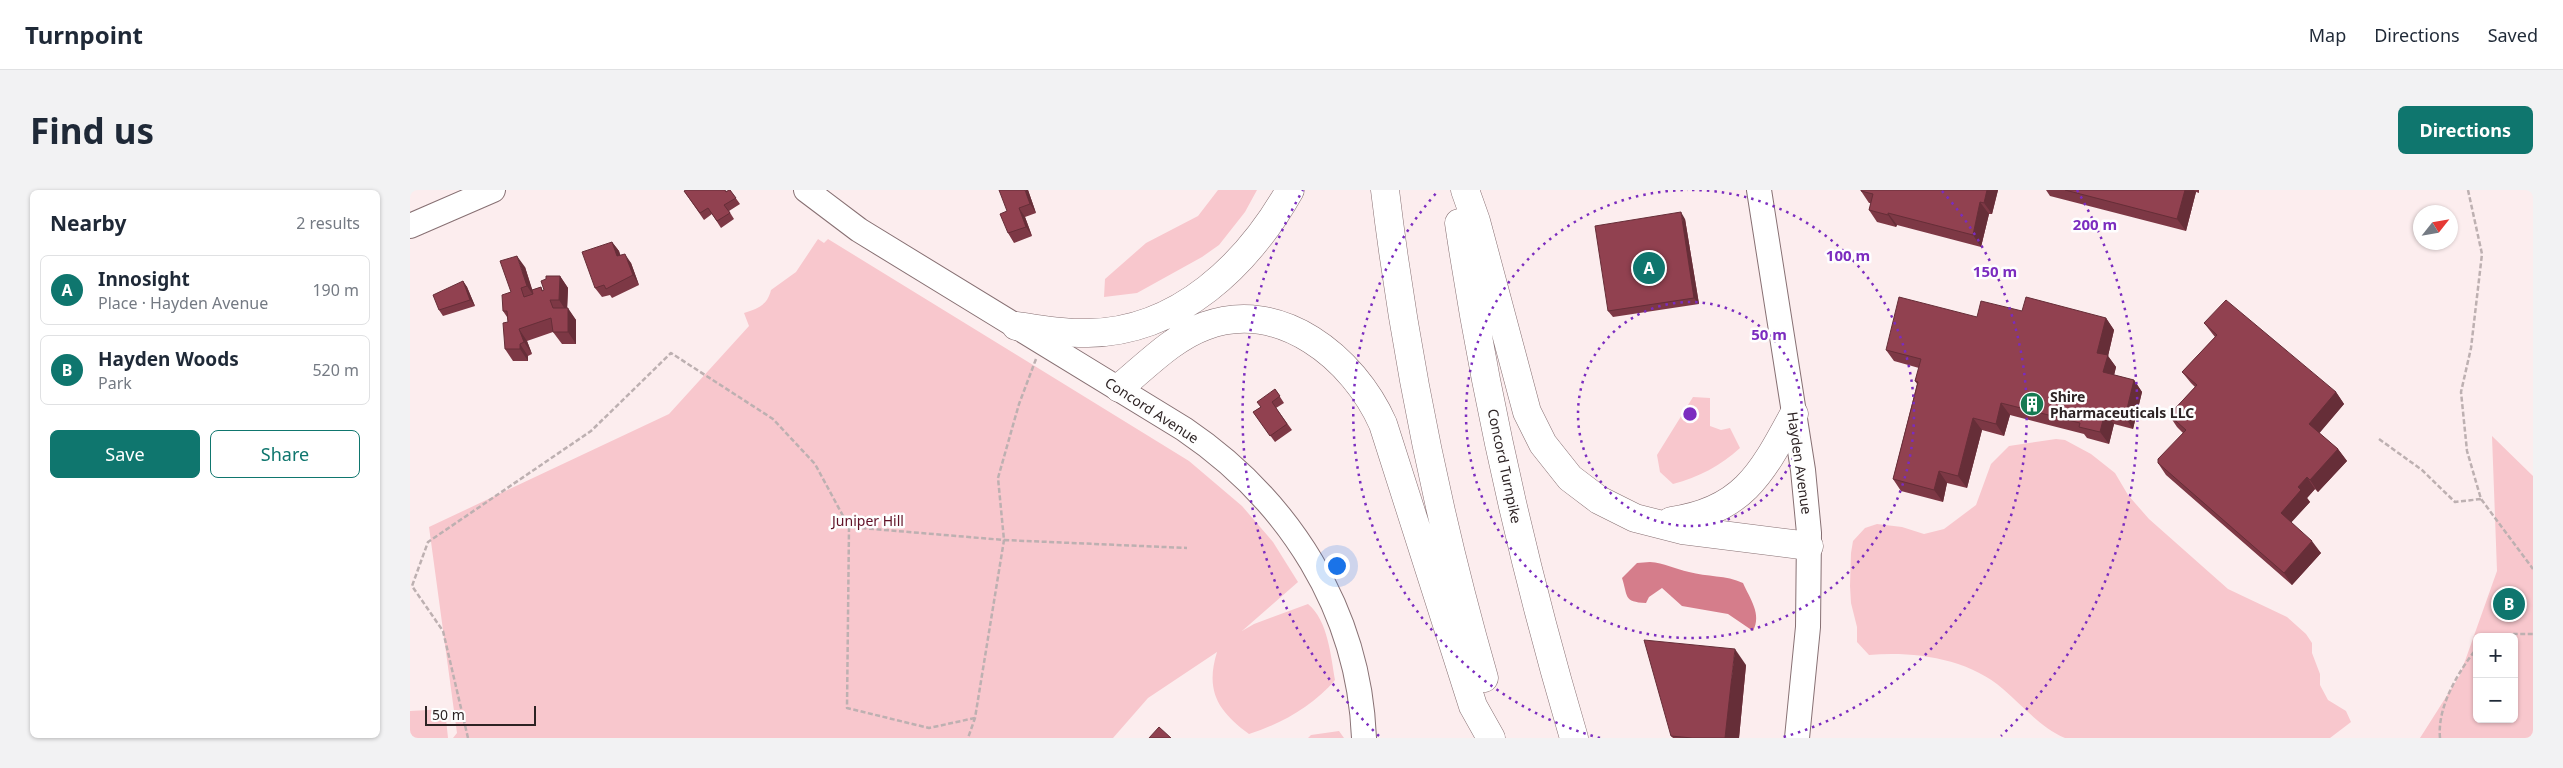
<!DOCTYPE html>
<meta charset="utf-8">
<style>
body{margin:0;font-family:"Noto Sans",sans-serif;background:#f2f2f3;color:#1f2937}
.controls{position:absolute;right:15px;bottom:15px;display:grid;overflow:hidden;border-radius:8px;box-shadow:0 1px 4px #0004}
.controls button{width:45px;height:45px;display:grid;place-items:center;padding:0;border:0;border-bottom:1px solid #e0e1e3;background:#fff;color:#1f2937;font:25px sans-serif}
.compass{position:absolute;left:2003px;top:15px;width:45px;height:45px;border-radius:50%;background:#fff;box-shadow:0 1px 4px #0004;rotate:59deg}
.scale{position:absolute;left:15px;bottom:12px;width:111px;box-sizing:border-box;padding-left:5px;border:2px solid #2d2324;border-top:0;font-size:14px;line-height:18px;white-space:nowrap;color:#2d2324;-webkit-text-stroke:4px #fefefe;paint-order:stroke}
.you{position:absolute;left:926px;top:375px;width:18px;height:18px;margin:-12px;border:4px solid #fff;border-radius:50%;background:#1a73e8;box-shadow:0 0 0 8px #1a73e833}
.badge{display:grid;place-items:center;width:32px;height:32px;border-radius:50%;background:#0f766e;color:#fff;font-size:16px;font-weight:700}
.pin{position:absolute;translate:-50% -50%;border:2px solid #fff;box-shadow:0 1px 5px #0006}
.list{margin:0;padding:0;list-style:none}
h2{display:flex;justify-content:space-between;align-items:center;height:65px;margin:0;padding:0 20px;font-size:21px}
h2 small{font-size:16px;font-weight:400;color:#747a83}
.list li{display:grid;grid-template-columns:32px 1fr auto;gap:15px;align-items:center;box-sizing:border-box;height:70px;margin:0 10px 10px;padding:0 10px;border:1px solid #e0e1e3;border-radius:8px}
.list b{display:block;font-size:19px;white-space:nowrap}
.list p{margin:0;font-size:16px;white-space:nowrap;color:#747a83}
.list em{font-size:16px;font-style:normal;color:#747a83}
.actions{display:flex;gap:10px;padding:15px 20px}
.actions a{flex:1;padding:11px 0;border:1px solid #0f766e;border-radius:8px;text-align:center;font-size:18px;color:#0f766e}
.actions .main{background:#0f766e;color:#fff}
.map{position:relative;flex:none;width:2123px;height:548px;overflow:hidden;border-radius:8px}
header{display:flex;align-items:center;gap:30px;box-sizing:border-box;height:70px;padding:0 25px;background:#fff;border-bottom:1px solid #e0e1e3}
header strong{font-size:24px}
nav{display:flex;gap:28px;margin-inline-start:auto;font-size:18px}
.intro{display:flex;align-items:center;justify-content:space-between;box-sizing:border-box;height:120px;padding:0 30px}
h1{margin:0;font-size:35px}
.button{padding:12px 22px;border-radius:8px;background:#0f766e;color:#fff;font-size:18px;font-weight:700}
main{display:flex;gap:30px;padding:0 30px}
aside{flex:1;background:#fff;border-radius:8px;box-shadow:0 1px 4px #0004}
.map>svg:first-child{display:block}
</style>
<header>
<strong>Turnpoint</strong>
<nav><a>Map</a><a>Directions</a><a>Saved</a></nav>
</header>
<div class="intro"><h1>Find us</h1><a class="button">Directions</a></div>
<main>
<aside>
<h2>Nearby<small>2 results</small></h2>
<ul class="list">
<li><span class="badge">A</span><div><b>Innosight</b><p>Place · Hayden Avenue</p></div><em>190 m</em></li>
<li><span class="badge">B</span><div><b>Hayden Woods</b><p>Park</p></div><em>520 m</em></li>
</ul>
<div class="actions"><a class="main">Save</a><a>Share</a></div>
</aside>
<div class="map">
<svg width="2123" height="548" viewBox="0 0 2123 548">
<rect width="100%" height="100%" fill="#fcedee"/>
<path fill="#f8c7cd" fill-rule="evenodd" d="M808,0h39l-12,22 -26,33 -17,12 -65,36 -33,4 1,-18 41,-36 52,-27z
M408,49l6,4 4,-4 361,222 53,45 31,36 25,40 -56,49 12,-7 54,-20c20,16 23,53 27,76 -22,26 -54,44 -86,54 -31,-23 -44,-43 -32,-82l-69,46 -35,40h-660l4,-5 -28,-206 240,-113 80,-88 -5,-13c14,-5 23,-7 27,-23l25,-18z
M1283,207l17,1v28l11,4 9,-2 10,20c-20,18 -41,29 -67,36l-13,-12 -3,-17z
M2082,246l41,40v262h-113l40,-63 37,-104zM2067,447h37v82h-37z
M1646,249l9,1 26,14 24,19 13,22 21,24 79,70 59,28 19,17 6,9v10l8,21v11l8,15 18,11 5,11 -21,16h-265c-25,-11 -42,-32 -62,-49 -35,-31 -90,-38 -134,-34l-12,-13v-15l-6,-24 -1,-17 1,-33 2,-12 12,-13 12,-4 25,3 22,7 20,-5 32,-24 15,-41 18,-18z
M35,519l3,29h-38v-27z
M929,541l5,7h-36l3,-3z"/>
<path fill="#d57d8b" d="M1240,372c14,1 25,7 39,10 18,5 37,3 54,11 7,16 19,31 10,48l-25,-17 -46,-8 -20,-18 -13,9 -3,6c-23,-1 -18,-7 -24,-25l15,-15z"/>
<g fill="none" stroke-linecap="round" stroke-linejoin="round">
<g stroke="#877073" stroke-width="26">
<path id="secondary" d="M396,0l53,40 325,199c105,71 175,181 180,309
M1349,0l44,280 6,63 -1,94 -11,111
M0,36l83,-36"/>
</g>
<g stroke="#877073" stroke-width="29">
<path id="highway" d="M975,0c20,165 53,328 99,488
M1055,0l11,31 51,191 16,32 27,34 29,22 36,18 47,12 127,16
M1049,33c26,174 65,346 115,515
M606,136c24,3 48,8 72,7 91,-1 160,-69 202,-143
M709,198c26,-21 53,-50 86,-62 75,-28 149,32 178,98l90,282 18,32
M1261,331c72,-10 91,-48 123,-107"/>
</g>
<path stroke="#bdb0b1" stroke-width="2.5" stroke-dasharray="5 2.5" stroke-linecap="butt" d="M2058,0l14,64 -11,94 -10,44 6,59 14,48 52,70
M626,169l-17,45 -21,74 6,62 183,8
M1969,249l43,31 33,32 26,-3
M439,337l-2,181 82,20 46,-10
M2088,447l16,-3h19
M58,548l-25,-107 -31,-45 16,-44 163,-111 80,-78 102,66 42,45 34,63 155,13 -29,178 -7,20
M2030,548c-3,-31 18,-66 37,-90"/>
<use href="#secondary" stroke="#fff" stroke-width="24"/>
<use href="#highway" stroke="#fff" stroke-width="28"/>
</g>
<path fill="#7d3845" d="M320,0l10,14 -11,7 5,8 -13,9 -9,-14 -8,6 -20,-29h42z
M618,0l8,23 -11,4 7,19 -18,7 -6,-10 -1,-22z
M1451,0h137l-6,24h-3l-8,33 -84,-22 -1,2 -19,-5 -8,-12 2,-7h-2l-8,-12z
M1636,0h153v3l-3,-1 -10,39 -136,-35z
M1275,29l14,85 -86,13 -5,-6z
M202,52l7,9 1,4 11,8 8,22 -27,13 -2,-3 -8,2 -7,-9z
M115,77l7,23 9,-3 2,4 17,-15 8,12 -1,20 9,12v24h-14l-9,-12 -26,9 5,13 -4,2v5h-15l-8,-12 3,-27 -1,-5 -4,-6 8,-19z
M53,91l4,6 8,19 -32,10 -4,-6z
M1612,121l84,7 8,12 -6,26 8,11 -2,8 20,5 8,12 -9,37 -19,-5 -5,20 -22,-6 -3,-4 -74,-19 -6,21 -22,-6 -15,58 -20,-5 -4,19 -42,-11 -8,-12 24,-95 -2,-3 4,-13 -25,-7 -8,-11 91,-33z
M1794,133l132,69 8,12 -25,29 19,16 9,12 -29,31 -3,-3 -8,9 3,4 -19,20 30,31 -29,32 -126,-110 -8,-12 25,-30 -6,-6 -8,-12 26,-28 -4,-4 -9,-11 33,-35z
M865,199l9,14 -8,5 16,22 -17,12 -22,-30 8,-5z
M1336,475l-7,73h-66l-2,-2z"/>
<path fill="#662e38" d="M615,0h3l8,23 -6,-9z
M1577,0h11l-6,24 -8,-11z
M1775,0h9l2,2 -10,39 -9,-12z
M1570,12l9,12 -8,33 -8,-12z
M609,18l6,9 7,19 -6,-9z
M1271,22l4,7 14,85 -5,-6z
M1478,23l9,12 -1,2 -8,-12z
M202,52l7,9 5,15 -7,-10z
M215,64l6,9 8,22 -6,-10z
M107,66l8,11 10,31 -8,-12z
M150,86l8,12 -1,24 -8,-12z
M53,91l4,6 8,19 -5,-6z
M158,118l8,12v24l-8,-12z
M1696,128l8,12 -6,26 8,11 -4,17 -9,-12 -6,-19z
M109,139l8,12 5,13 -8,-12z
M110,154l8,12v5l-8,-12z
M1724,190l8,12 -9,37 -8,-12z
M1926,202l8,12 -27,32 -8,-12z
M1591,213l9,12 -6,21 -8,-12z
M1695,222l9,12 -5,20 -9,-12z
M1563,228l9,12 -15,58 -9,-12z
M1928,259l9,12 -29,31 -8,-12z
M1529,281l8,12 -4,19 -9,-12z
M1897,287l8,12 -8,9 3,4 -21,23 -8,-12 17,-26z
M1902,351l9,12 -29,32 -8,-12z
M1325,459l11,16 -7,73h-14z"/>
<path fill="#914150" stroke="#662e38" d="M276,0h39l1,2 3,-2h1l6,8 -12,7 6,8 -13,8 -9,-13 -8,5 -16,-22z
M589,0h26l5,14 -11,4 7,19 -18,6 -8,-19 7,-3z
M1451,0h126l-3,13 -4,-1 -7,33 -85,-22v2l-19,-5 4,-16 -12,-3z
M1655,0h120l-8,29z
M1271,22l13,86 -86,13 -13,-85z
M202,52l5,14 8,-2 8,21 -27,14 -2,-4 -9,3 -13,-36z
M107,66l10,30 -6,2 3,9 9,-3 -1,-4 9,-3 1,4 2,-1 -3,-9 5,-2v-3h14l-1,24h-9l3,8h15v24h-15l-2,-14 -32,11 5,13 -4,2v5h-15l-2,-26 5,-1 -1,-11h-4l-1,-16 9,-3 -11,-31z
M53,91l7,19 -31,10 -6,-15z
M1489,107l78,20 4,-16 41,10 4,-14 80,21 -9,35 11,2 -5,17 31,8 -9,37 -20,-5 -5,20 -21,-5 1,-4 -79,-20 -5,21 -23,-6 -15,58 -19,-5 -5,19 -41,-11 25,-97 -3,-1 6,-22 -35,-9z
M1816,110l110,92 -27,32 29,25 -28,31 -3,-3 -9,10 3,3 -20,23 31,28 -28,32 -126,-110v-4l28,-29 -17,-15 28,-30 -15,-13 35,-37 -13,-12z
M865,199l5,7 -8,6 15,22 -17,12 -17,-24 8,-5 -4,-5z
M1234,450l91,9 -10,89h-33l-21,-2z
M749,537l12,11h-22z"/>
<g fill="none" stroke="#7b2cbf" stroke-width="2.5" stroke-dasharray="2.5 5">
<circle cx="1280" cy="224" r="112"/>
<path d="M1282 0A224 224 0 1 1 1278 0"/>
<path d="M1190 548A336 336 0 0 1 1028 1M1532 1A336 336 0 0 1 1370 548"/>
<path d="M969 546A447 447 0 0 1 893 0M1667 0A447 447 0 0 1 1591 546"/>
</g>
<defs>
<g id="building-disc" transform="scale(1.25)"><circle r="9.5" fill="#167a52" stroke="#fefefe"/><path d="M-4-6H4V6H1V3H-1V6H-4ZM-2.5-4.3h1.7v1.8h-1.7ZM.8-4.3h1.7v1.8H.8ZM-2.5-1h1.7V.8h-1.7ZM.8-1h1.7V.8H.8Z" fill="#fff"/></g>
</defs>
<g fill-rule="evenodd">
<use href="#building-disc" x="1622" y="214"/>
</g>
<g text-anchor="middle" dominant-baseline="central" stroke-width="5" stroke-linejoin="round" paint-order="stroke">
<g font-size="14" font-weight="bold" fill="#2d2324" stroke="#fefefe" text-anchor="start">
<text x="1640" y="206">Shire<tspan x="1640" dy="16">Pharmaceuticals LLC</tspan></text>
</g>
<g font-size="14" fill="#2d2324" stroke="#fefefe">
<text transform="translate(742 220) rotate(33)">Concord Avenue</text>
<text transform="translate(1390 273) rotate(82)">Hayden Avenue</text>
<text transform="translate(1095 276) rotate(78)">Concord Turnpike</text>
</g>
<g font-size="14" fill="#601126" stroke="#fefefe">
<text x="458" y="330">Juniper Hill</text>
</g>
</g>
<circle cx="1280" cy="224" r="8" fill="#7b2cbf" stroke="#fefefe" stroke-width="2.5"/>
<g font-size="15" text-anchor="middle" font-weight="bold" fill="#7b2cbf" stroke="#fefefe" stroke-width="5" stroke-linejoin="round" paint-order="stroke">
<text x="1685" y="40">200 m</text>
<text x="1438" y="71">100 m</text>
<text x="1585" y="87">150 m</text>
<text x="1359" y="150">50 m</text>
</g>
</svg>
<div class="controls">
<button>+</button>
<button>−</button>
</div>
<svg class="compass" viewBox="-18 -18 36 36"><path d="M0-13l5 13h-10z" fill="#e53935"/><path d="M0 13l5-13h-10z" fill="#747a83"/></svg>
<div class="scale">50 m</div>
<div class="you"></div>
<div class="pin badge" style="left:1239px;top:78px">A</div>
<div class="pin badge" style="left:2099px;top:414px">B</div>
</div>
</main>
